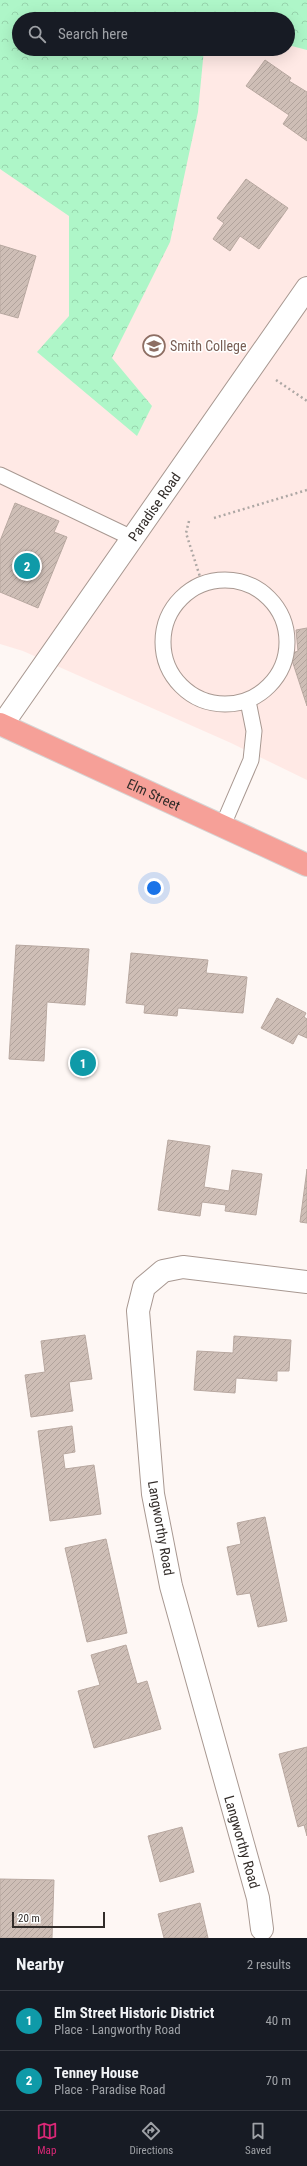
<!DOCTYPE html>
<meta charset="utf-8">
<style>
body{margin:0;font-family:"Roboto Condensed",sans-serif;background:#20242c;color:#f1f3f6}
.scale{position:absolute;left:12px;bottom:10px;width:93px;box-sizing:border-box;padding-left:4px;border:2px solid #322c29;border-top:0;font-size:11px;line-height:14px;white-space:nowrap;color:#322c29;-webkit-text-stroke:3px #fff;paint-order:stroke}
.you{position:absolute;left:154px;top:888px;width:14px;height:14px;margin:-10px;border:3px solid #fff;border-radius:50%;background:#1a73e8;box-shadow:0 0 0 6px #1a73e833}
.badge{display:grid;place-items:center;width:26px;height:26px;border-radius:50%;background:#db2777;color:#fff;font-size:13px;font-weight:700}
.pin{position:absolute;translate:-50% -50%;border:2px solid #fff;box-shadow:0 1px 4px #0006}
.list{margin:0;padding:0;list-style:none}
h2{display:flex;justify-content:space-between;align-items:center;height:52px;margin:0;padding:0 16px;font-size:17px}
h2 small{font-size:13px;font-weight:400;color:#9ea1a6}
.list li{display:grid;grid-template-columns:26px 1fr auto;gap:12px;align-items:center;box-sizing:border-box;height:60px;padding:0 16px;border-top:1px solid #363941}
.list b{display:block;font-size:15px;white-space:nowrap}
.list p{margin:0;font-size:13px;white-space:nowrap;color:#9ea1a6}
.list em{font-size:13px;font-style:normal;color:#9ea1a6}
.icon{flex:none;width:22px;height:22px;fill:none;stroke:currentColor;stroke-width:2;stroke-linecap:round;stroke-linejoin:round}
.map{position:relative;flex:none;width:307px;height:1938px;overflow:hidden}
.search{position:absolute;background:#171b24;box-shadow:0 4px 16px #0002;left:12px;right:12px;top:12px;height:44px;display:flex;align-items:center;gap:10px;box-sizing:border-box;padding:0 14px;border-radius:22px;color:#9ea1a6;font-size:15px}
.sheet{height:172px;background:#171b24}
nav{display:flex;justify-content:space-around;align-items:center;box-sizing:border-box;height:56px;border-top:1px solid #363941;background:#171b24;font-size:11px;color:#9ea1a6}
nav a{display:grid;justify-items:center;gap:2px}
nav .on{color:#db2777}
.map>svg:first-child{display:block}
</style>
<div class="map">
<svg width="307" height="1938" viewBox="0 0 307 1938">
<defs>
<pattern id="forest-crowns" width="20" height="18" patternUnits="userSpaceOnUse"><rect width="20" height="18" fill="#aef6c8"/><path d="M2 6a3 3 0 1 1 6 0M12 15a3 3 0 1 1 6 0" fill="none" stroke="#96d3ac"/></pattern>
<pattern id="building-hatch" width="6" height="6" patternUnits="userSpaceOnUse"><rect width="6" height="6" fill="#cebeb6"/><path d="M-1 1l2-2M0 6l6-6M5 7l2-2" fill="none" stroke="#b1a39c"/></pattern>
</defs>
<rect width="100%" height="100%" fill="#fef7f4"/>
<path fill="#ffe9e5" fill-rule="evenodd" d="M0,0h307v780l-76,-37 -208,-92 -23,-7zM19,19h269v30h-269z"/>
<path fill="url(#forest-crowns)" d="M0,0h307v50l-19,-5v-26h-269v30h185l-6,63 -28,130 -58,116 40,48 -15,30 -100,-84 32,-36v-100l-69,-47z"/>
<path fill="url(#building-hatch)" stroke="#b8a8a0" d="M265,60l26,18 -2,3 18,11v49l-24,-17 6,-9 -43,-29z
M246,179l42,29 -29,41 -19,-13 -10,15 -17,-12 11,-16 -7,-5z
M0,245l36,11 -18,62 -18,-5z
M15,503l44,18 -5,11 13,5 -29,71 -38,-16v-51z
M307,628v78l-17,-52 8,-3 -2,-21z
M16,945l73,4 -4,56 -38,-3 -3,59 -35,-2z
M131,953l77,7 -2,13 41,4 -4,36 -65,-5 -1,8 -33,-3 1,-8 -19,-2z
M277,998l29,15 -2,4 3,2v19l-9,-4 -5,10 -32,-16z
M168,1140l42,6 -6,41 25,4 3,-21 30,4 -6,41 -31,-4 1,-6 -24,-3 -2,14 -42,-6z
M307,1169v54l-7,-1z
M85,1335l7,44 -23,3 4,29 -42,6 -6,-42 20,-3 -4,-31z
M234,1336l57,4 -2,31h-12v10l-41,-3 -1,15 -41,-3 3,-39 36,2z
M72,1426l3,26 -12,2 2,15 29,-4 7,49 -51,7 -12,-90z
M265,1517l22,104 -29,6 -8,-34 -13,2 -10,-48 14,-3 -4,-21z
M106,1539l21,94 -40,9 -22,-94z
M126,1645l11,39 10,-3 14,48 -67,19 -16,-57 22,-6 -9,-30z
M307,1747v89l-3,-11 -6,2 -19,-73z
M182,1827l12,45 -34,10 -12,-46z
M0,1879l54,1 -2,58h-52z
M200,1903l8,35h-44l-6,-24z"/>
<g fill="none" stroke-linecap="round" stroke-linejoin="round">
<g stroke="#a89891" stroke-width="17">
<path id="service" d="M0,475l132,63
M163 642a62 62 0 1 1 124 0a62 62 0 1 1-124 0Z
M223,825l28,-65 3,-29 -6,-30"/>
</g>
<g stroke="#a89891" stroke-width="24">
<g id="minor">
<path id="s1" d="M2,725l305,-437"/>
<path d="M262,1929l-4,-31 -87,-312 -18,-92 -15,-183 6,-24 19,-16 20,-4 124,15"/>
</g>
</g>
<g stroke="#d6d5d4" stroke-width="24">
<g id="trunk">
<path id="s2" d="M0,724l307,141"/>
</g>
</g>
<path stroke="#ada7a4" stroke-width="2.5" stroke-dasharray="2 3" stroke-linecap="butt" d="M276,380l31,21
M214,518l93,-28
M189,521l-3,12 16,50"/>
<use href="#service" stroke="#fff" stroke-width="15"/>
<use href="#minor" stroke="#fff" stroke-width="22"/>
<use href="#trunk" stroke="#f6a098" stroke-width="22"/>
</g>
<defs>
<g id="university-ring" transform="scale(1.15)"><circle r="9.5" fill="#fff" stroke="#8d6e63" stroke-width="1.5"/><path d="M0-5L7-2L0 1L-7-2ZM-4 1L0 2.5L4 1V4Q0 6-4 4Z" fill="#8d6e63"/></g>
</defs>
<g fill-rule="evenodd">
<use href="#university-ring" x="154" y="346"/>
</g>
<g text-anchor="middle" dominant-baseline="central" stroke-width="3" stroke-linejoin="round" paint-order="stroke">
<g font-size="14" fill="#785e54" stroke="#fff" text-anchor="start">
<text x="170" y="346">Smith College</text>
</g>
<g font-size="14" fill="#322c29" stroke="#fff">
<text stroke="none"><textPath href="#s1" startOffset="266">Paradise Road</textPath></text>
<text stroke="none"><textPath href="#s2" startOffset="169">Elm Street</textPath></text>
<text transform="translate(161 1528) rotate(80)">Langworthy Road</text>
<text transform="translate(242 1842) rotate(74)">Langworthy Road</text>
</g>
</g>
</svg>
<div class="scale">20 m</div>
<div class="you"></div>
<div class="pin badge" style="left:83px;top:1063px;background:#0f9aa8">1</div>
<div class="pin badge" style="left:27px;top:566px;background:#0f9aa8">2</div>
<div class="search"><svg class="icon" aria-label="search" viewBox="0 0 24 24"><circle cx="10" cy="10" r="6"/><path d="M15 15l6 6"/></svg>Search here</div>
</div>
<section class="sheet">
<h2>Nearby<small>2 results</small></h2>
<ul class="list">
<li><span class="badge" style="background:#0f9aa8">1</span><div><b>Elm Street Historic District</b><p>Place · Langworthy Road</p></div><em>40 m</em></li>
<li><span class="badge" style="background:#0f9aa8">2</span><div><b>Tenney House</b><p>Place · Paradise Road</p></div><em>70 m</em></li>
</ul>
</section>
<nav>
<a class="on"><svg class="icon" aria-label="map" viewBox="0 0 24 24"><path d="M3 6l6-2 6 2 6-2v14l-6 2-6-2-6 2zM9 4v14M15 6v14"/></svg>Map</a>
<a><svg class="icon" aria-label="directions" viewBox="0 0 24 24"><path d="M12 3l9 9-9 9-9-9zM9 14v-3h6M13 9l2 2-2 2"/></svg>Directions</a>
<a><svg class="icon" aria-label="saved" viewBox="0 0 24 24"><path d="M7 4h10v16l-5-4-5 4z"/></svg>Saved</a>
</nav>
